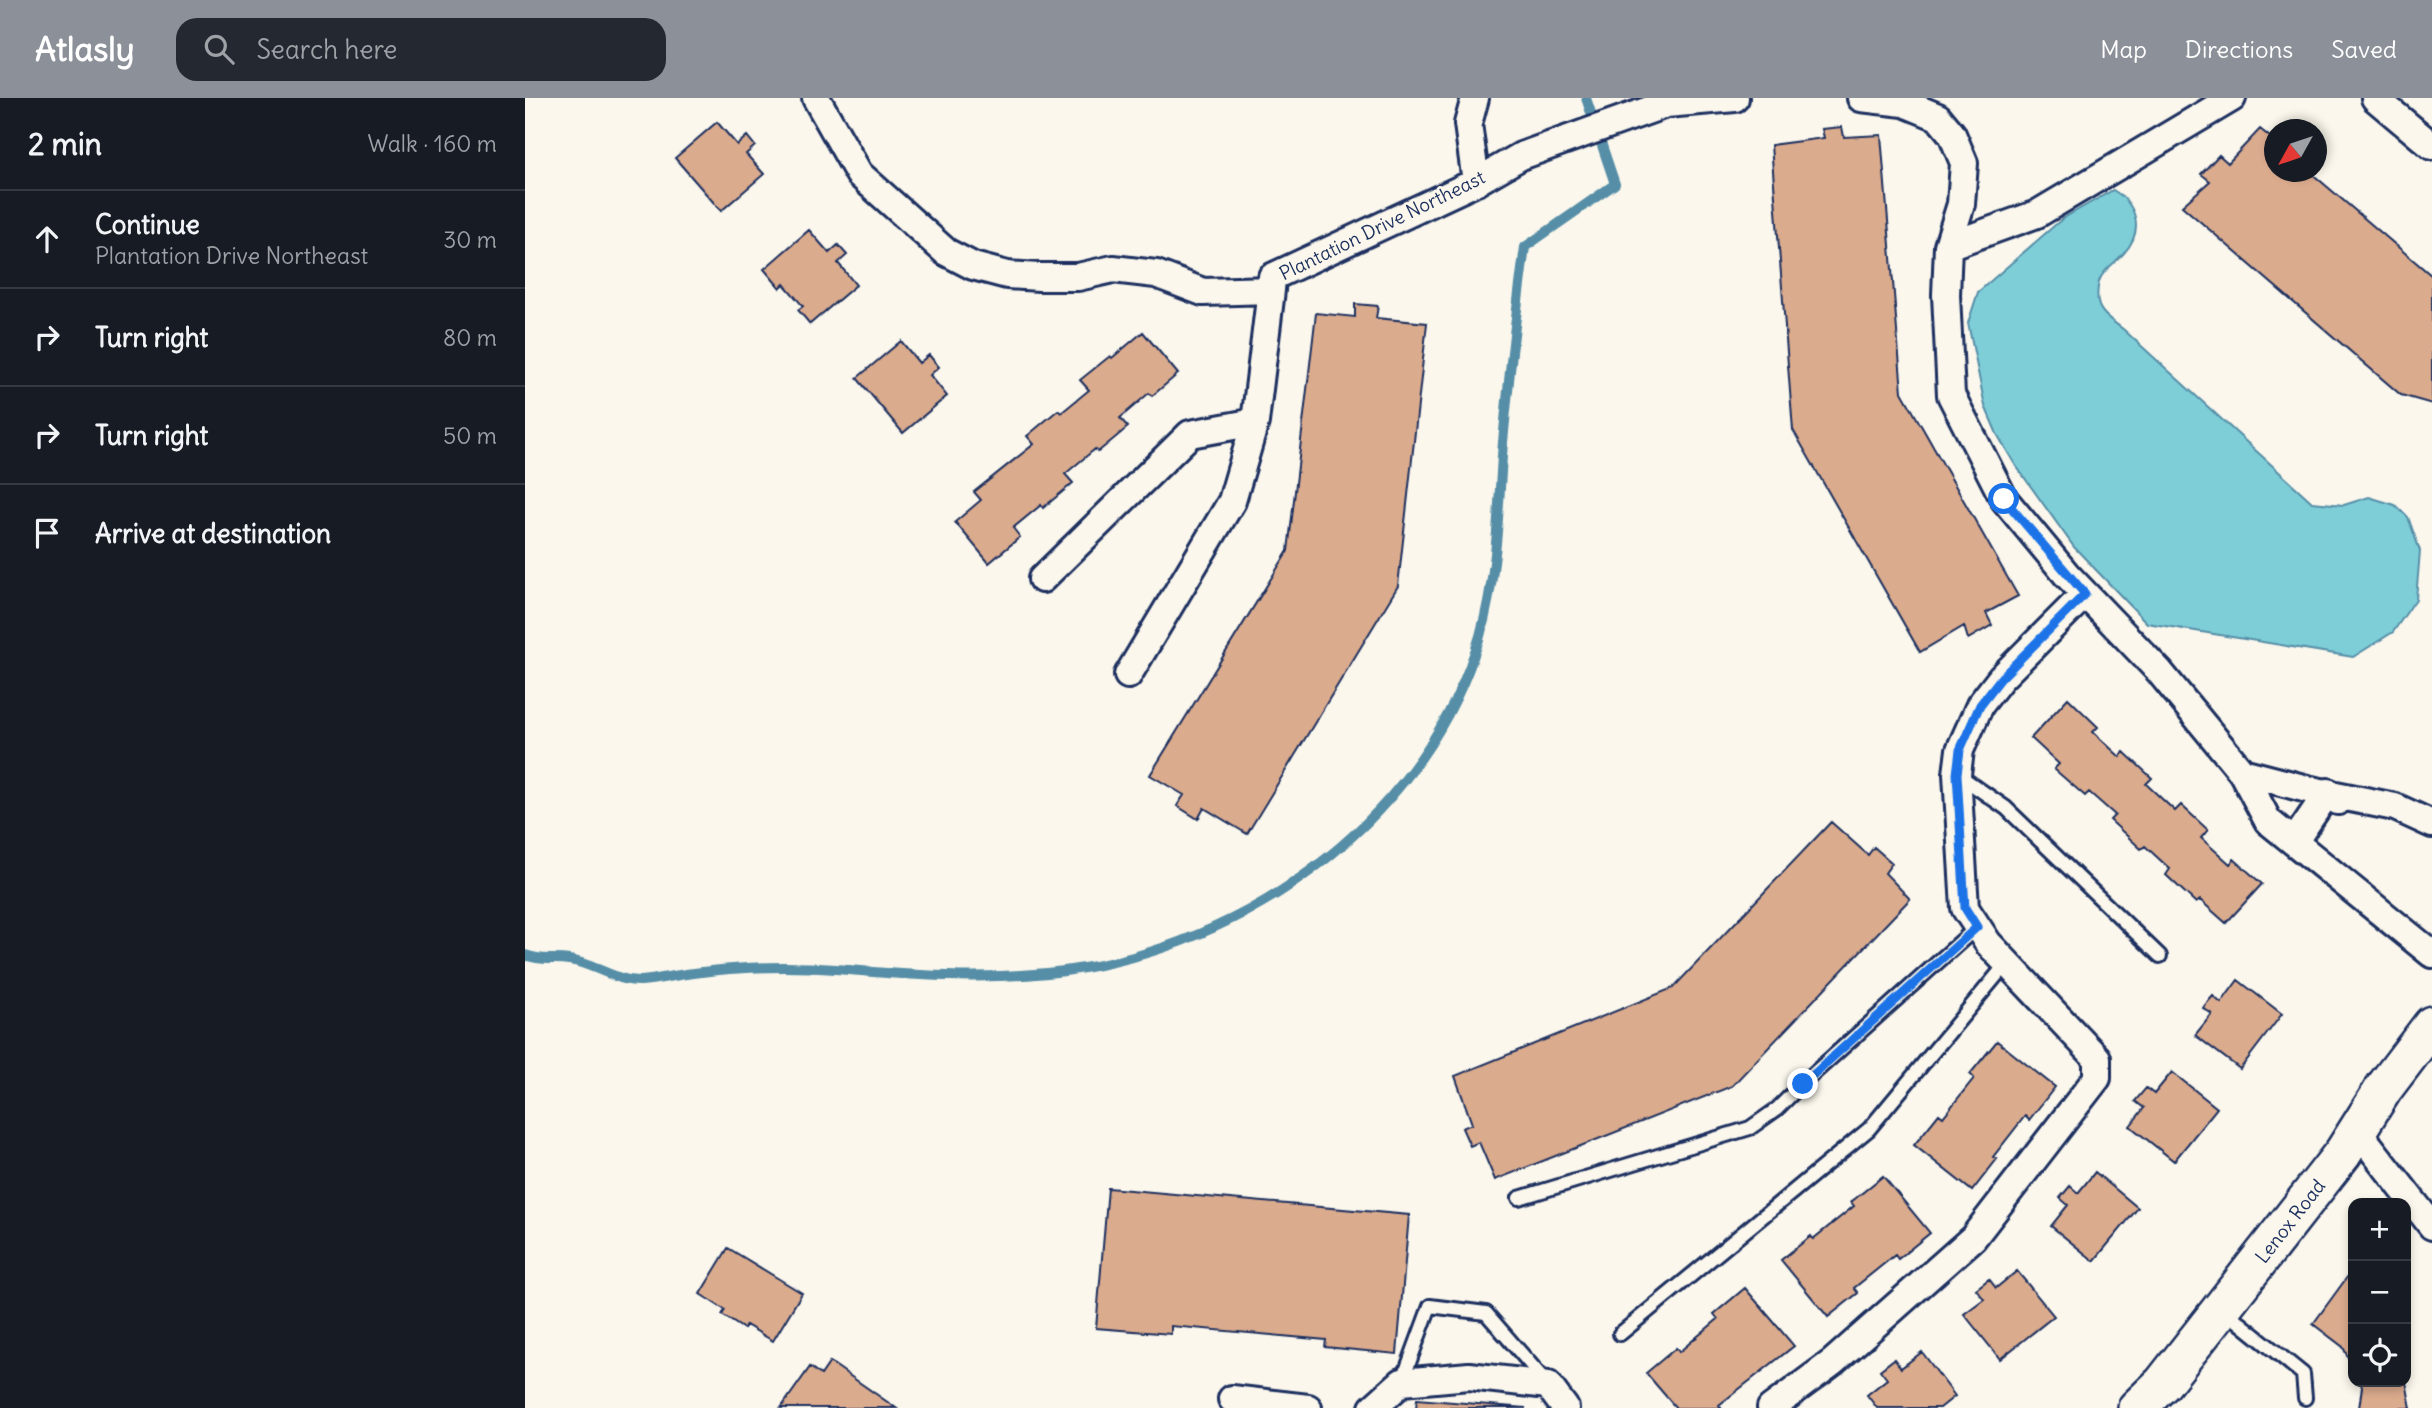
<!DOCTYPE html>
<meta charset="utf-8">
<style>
body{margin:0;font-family:Delius,sans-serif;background:#242831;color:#f1f3f6}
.controls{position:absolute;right:21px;bottom:21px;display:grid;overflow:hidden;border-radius:14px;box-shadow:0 4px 10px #0003}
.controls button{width:63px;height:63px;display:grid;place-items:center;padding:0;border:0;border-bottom:2px solid #363941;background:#171b24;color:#f1f3f6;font:35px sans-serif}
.compass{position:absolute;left:1739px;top:21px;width:63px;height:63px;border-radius:50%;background:#171b24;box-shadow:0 4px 10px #0003;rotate:230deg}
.stop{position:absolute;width:21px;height:21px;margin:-16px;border:5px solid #1a73e8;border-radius:50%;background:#fff}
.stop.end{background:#1a73e8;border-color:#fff;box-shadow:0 2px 7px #0008}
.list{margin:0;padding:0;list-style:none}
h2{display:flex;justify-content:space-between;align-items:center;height:91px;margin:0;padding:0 28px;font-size:30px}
h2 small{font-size:23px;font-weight:400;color:#9ea1a6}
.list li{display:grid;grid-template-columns:46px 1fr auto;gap:21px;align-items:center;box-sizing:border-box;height:98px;padding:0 28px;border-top:2px solid #363941}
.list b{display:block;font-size:26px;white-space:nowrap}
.list p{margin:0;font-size:23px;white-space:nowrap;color:#9ea1a6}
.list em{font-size:23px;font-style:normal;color:#9ea1a6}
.icon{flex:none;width:38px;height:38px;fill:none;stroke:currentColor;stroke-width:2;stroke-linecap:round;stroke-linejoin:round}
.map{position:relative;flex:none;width:1907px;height:1310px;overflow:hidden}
header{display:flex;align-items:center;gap:42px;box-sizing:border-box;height:98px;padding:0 35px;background:#8c9099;color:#fff}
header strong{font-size:33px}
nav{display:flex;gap:38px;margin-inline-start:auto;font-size:24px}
.search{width:490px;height:63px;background:#242831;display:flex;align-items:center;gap:18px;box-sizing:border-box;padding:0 24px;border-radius:21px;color:#9ea1a6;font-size:26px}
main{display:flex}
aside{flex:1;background:#171b24}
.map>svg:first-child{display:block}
</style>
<header>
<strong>Atlasly</strong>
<div class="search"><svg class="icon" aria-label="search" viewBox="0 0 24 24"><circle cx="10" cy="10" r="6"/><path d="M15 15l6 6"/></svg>Search here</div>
<nav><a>Map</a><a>Directions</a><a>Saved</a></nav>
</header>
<main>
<aside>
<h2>2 min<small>Walk · 160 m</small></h2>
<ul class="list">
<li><svg class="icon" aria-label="ahead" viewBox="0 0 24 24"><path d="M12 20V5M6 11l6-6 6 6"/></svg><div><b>Continue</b><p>Plantation Drive Northeast</p></div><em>30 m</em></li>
<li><svg class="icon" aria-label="right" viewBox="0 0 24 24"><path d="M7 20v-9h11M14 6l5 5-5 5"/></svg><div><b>Turn right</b></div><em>80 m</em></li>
<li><svg class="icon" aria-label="right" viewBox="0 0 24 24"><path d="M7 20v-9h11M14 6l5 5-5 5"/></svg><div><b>Turn right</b></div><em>50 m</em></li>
<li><svg class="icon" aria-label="arrive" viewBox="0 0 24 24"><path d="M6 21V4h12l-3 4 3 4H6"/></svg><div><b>Arrive at destination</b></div></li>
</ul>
</aside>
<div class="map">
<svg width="1907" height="1310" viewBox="0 0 1907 1310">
<rect width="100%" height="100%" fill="#fbf7ec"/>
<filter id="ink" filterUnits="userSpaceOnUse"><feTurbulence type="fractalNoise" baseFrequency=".0143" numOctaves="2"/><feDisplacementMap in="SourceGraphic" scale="14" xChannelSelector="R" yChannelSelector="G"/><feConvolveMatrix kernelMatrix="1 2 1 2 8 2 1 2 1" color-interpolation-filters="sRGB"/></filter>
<g filter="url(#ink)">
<path fill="#7eced8" stroke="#568ea7" stroke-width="2" d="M1588,92c25,15 31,41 11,63 -7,8 -18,15 -23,24 -4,7 -5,24 -1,31 4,9 17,16 24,22l188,172 32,3 25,-8 26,8 13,12 12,34 -4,48 -23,33 -40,25 -206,-34 -73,-76 -60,-84 -17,-29 -12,-28 -17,-83 10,-31 84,-73z"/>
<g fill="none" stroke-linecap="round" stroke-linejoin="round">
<path stroke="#568ea7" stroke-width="10" d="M0,857c19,7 27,2 44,5 24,3 47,22 72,21 15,-1 30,-5 45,-7 49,-7 101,-9 150,-5 82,7 167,13 248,-1 176,-31 344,-155 396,-332 18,-64 18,-128 23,-194 6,-65 13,-130 22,-195l90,-63 -29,-86"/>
</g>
<path fill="#dbab8d" stroke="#1b2f5e" stroke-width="2" d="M192,24l20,23 10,-9 8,10 -9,8 18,20 -43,37 -46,-53z
M1317,29l2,10 37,-2 21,257 116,204 -32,17 6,12 -24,14 -4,-13 -44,26 -127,-222 -22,-285 53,-7 -2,-9z
M1735,31l15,12v31h35l122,104v128l-31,-9 -219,-189 28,-25 -9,-7 18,-19 9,8z
M284,132l20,23 9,-8 9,10 -9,8 18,22 -46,39 -12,-14 5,-4 -19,-22 -4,4 -16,-19z
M830,206l23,2 -2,12 51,5 -29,263 -151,248 -43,-26 -6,11 -21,-13 7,-11 -34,-20 138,-224 28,-238 39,4z
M618,234l35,42 -26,22 -3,-3 -29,25 8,9 -30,25 -3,-3 -30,25 8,9 -30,25 -2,-3 -28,23 7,9 -31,26 -34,-41 26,-22 -7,-8 60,-48 -7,-8 31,-26 3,3 28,-23 -9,-10 30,-24 2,2z
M376,243l18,22 10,-8 10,12 -9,8 17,21 -44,37 -46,-55z
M1543,600l30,29 -5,5 27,25 4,-5 28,26 -6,6 29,27 6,-6 27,25 -7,8 29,26 4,-5 28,25 -36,39 -26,-23 -4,3 -30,-28 4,-6 -25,-23 -4,3 -31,-29 5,-5 -26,-23 -4,4 -31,-27 5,-5 -28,-26z
M1306,724l37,33 6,-8 18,16 -7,10 25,26 -178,187 -237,94 -16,-38 -9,4 -8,-18 10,-4 -17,-48 218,-88z
M1713,882l44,34 -42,55 -45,-34 17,-21 -9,-6 2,-3 8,-9 8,7z
M1472,943l58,46 -26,33 -4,-4 -32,41 4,2 -25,32 -58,-46 25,-31 4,3 31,-39 -4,-4z
M1647,974l45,36 -43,53 -44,-35 14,-18 -9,-7 11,-13 8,6z
M1570,1074l43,36 -44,53 -43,-35 17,-21 -8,-7 10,-12 8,7z
M1358,1078l47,57 -32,26 -3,-4 -41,33 4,5 -30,24 -47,-57 30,-24 2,3 41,-33 -3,-4z
M583,1090l301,27 -12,139 -72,-7 1,-7 -155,-14v8l-75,-6z
M203,1150l74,45 -29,48 -27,-16 -2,4 -22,-14 3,-5 -25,-16z
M1828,1171v99l-10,-21 -30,-23z
M1492,1173l37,45 -54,43 -36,-45 20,-15 -8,-10 13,-10 7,9z
M1220,1190l49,58 -75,59 2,3h-45l-30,-35 30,-25 3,4 39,-33 -4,-5z
M1397,1254l33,44 -15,12h-63l-10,-13 20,-16 -7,-9 14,-11 7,9z
M305,1264l66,46h-115l29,-41 11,8z
M1835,1284h46l5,26h-52l3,-21z
M892,1301l109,9h-110z"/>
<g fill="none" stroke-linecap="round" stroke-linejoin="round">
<g stroke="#1b2f5e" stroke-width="18">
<path id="lane" d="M1432,676l49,34 154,148
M994,1100l231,-70 27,-19 25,-25 175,-157
M1699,1212l79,64 2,24
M1095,1236l249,-205 137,-165
M877,1284l28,-76 56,7 60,69"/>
</g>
<g stroke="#1b2f5e" stroke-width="32">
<path id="street" d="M291,0l43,76 87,78 27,14 34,9 32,2h39l35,-8 43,5 47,18 68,-2 1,-13 204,-95 45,-26 145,-52 69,-6
M950,0l-7,26 8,58
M1336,0l43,5 34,14 14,17 12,29 -3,41 -13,42 -2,49 5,100 53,104 63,76 92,96 83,101 26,49 164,133
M1850,0l57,48
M1423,148l89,-32 195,-116
M517,481l148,-145 65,-12
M603,577l104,-174 23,-79 16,-132
M1717,674l69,18 84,17 37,17
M1769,744l34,-50 10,9
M1832,1032l75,96
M707,1301l76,9
M848,1310l29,-26 67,-6 79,9 17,23
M1246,1310l62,-46 140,-124 124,-160v-20l-109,-115 -23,-35 -8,-134 3,-24 20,-45 21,-27 84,-84"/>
</g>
<g stroke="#1b2f5e" stroke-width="42">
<path id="secondary" d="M1612,1310l26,-25 180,-230 41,-65 48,-63"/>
</g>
<use href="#lane" stroke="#fbf7ec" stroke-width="12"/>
<use href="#street" stroke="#fbf7ec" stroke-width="26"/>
<use href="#secondary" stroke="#fbf7ec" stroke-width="37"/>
</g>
</g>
<g fill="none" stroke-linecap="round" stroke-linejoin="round" filter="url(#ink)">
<path stroke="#1a73e8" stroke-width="9" d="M1278,986l174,-157 -12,-19 -8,-134 3,-24 20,-45 21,-27 84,-84 -81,-95"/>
</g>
<g text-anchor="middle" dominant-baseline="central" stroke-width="5" stroke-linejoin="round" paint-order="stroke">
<g font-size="19" fill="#1b2f5e" stroke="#fbf7ec">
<text transform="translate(857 127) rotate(-26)">Plantation Drive Northeast</text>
<text transform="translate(1765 1123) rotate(-52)">Lenox Road</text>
</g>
</g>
</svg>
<div class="controls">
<button>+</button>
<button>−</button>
<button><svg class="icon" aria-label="locate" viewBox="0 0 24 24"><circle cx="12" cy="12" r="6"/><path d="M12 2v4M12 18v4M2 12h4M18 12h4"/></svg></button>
</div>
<svg class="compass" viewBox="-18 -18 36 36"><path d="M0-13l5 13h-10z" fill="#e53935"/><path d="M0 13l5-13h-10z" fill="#9ea1a6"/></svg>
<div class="stop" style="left:1479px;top:401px"></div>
<div class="stop end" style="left:1278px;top:986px"></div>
</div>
</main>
